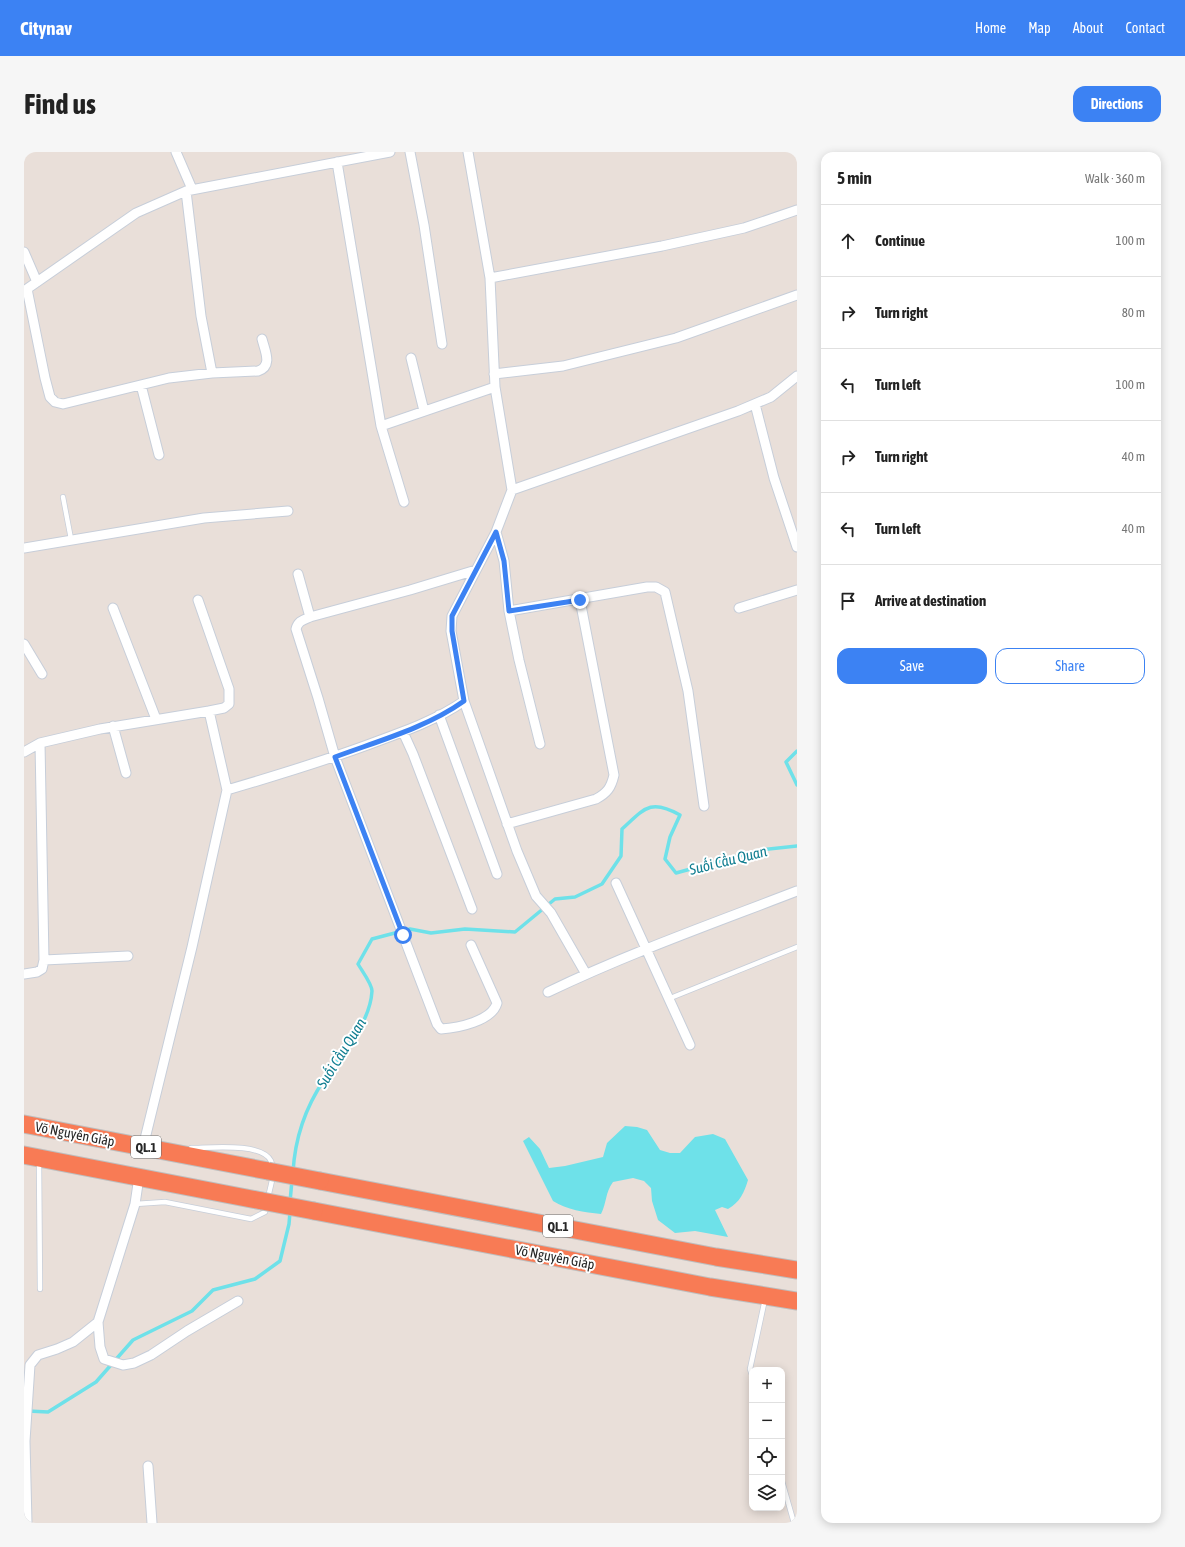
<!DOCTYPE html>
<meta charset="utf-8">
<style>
body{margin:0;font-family:"Asap Condensed",sans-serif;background:#f6f6f6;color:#222}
.controls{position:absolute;right:12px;bottom:12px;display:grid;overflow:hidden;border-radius:8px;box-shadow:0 2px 10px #0003}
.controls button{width:36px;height:36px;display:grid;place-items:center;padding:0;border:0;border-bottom:1px solid #e0e0e0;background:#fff;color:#222;font:20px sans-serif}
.stop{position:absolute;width:12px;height:12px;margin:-9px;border:3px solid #3c82f3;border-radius:50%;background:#fff}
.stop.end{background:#3c82f3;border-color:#fff;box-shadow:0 1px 4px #0008}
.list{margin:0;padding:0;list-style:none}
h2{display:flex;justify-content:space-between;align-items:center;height:52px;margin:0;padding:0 16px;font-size:17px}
h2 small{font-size:13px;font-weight:400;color:#767676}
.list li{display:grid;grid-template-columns:26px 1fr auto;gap:12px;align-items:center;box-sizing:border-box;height:72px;padding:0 16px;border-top:1px solid #e0e0e0}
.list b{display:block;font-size:15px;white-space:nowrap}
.list em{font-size:13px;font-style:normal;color:#767676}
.actions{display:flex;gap:8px;padding:12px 16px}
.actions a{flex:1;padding:9px 0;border:1px solid #3c82f3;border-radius:12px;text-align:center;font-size:14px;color:#3c82f3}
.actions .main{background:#3c82f3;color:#fff}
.icon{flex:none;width:22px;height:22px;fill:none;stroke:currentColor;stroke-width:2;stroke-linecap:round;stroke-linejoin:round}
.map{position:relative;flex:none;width:773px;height:1371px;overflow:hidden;border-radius:12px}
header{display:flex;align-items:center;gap:24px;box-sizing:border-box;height:56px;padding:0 20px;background:#3c82f3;color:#fff}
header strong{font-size:19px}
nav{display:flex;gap:22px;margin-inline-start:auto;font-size:14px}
.intro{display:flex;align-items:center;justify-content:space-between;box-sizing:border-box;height:96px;padding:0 24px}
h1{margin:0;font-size:28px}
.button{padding:10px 18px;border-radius:12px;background:#3c82f3;color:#fff;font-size:14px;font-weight:700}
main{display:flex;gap:24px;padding:0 24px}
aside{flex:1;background:#fff;border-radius:12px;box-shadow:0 2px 10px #0003}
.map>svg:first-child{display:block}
</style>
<header>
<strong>Citynav</strong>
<nav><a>Home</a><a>Map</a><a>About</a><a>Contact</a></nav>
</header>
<div class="intro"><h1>Find us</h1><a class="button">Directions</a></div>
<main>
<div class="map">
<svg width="773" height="1371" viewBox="0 0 773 1371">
<rect width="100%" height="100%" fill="#e9dfd9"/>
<path fill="#6ee1e9" d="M601,974l12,1 10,3 13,20 10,3h10l15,-16 18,-3 12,5 23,41c-4,13 -8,22 -20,29l-6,-2 -7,3 13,27 -33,-6 -20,2 -17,-13 -6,-19 -1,-13 -7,-7 -11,-3 -20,4c-8,11 -6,20 -12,32 -17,-2 -34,-4 -48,-13l-30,-60 6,-4 11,12 9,19 16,-2 38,-9 4,-14z"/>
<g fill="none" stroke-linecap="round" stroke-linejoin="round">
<path stroke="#6ee1e9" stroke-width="3.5" d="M773,599l-11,11 11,23
M269,1020c2,-34 12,-64 31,-92 17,-27 46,-55 48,-89 0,-7 -10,-20 -14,-27l14,-25 38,-10 21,4 34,-4 50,3 40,-33 20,-2 27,-13 19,-28 1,-27c22,-20 28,-31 58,-14l-10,22 -5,22 11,14 84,-23 37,-4
M266,1050l2,-22
M4,1259l20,1 48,-30 37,-42 59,-29 21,-21 42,-11 25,-18 9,-37 1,-12"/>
<g stroke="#c7ced9" stroke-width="6">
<path id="lane" d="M39,345l8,42
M644,847l129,-52
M167,996c18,0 71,-6 80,13 5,11 -1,26 -3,37
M15,1009l1,128
M111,1052l30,-2 86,17 14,-7 2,-6
M728,1223l-2,-6 15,-70
M758,1329l12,42"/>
</g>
<g stroke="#c7ced9" stroke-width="11">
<path id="street" d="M152,0l16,37
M386,0l14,73 18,119
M313,10l44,264 23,76
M162,39l15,125 11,57
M0,100l13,30
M466,126l172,-32 82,-18 53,-18
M3,137l18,89 5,19 5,5 8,2 106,-26 43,-5 46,-2c15,-5 7,-20 4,-32
M0,139l112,-78 50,-22 204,-39
M387,206l13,53
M470,222l69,-8 113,-28 121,-43
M117,233l18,70
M731,252l19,74 23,69
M357,274l114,-39
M488,338l226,-79 33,-14 26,-21
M472,380l8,29 5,50 10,49 21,84
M0,396l180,-30 84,-7
M274,422l12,43 100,-27 66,-20
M89,456l43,111
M715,456l58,-18
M485,459l138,-24h9l9,5 23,99 16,115
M286,465c-7,3 -12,4 -14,12l22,69 17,59 102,267 4,5c17,-1 51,-8 56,-26l-26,-58
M0,492l18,30
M440,549l53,150 19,45 15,17 35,61
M185,559l18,79
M415,563l58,159
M89,574l13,47
M379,580l10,22 59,155
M0,600l16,-9 60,-14 109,-18 15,-3 5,-4v-15l-31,-89
M483,672l89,-25c11,-6 15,-11 18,-24l-34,-175
M592,731l74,162
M20,808l84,-4
M0,822l13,-2 5,-3 2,-9 -4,-217
M524,840c81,-39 166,-69 249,-101
M119,995l49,-200 35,-157c51,-15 101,-30 151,-49 30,-11 60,-22 86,-40l-13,-70 1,-15 44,-84 16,-42 -17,-103 -5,-109 -22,-126
M74,1170l2,25 4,12 19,6 11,-2 17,-8 36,-24 51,-30
M124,1314l4,57
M3,1371l-2,-82 5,-76 8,-10 19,-6 16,-7 25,-20 37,-118 4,-27"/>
</g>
<g stroke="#bebebe" stroke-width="19">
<path id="highway" d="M0,972l244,47
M0,1003l238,46
M296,1029l396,76 81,13
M290,1059l396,76 87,14"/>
</g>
<use href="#lane" stroke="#fff" stroke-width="4.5"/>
<use href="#street" stroke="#fff" stroke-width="9"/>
<use href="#highway" stroke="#f87b55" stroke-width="17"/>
<g stroke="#bebebe" stroke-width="19" stroke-linecap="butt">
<path id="highway-bridge" d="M244,1019l52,10
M238,1049l52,10"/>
</g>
<use href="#highway-bridge" stroke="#f87b55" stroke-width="17"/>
</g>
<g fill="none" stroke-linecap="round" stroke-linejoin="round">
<path stroke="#3c82f3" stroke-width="5" d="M379,783l-68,-178c43,-16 91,-29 129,-56l-12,-70v-15l44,-84 8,29 5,50 71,-11"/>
</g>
<g text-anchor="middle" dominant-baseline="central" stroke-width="4" stroke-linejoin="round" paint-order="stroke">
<g fill="#fff" stroke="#686868" stroke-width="1">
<rect x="107" y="984" width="30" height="22" rx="3"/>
<rect x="519" y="1063" width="30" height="22" rx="3"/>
</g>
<g font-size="13" font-weight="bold" fill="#272727">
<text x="122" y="995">QL.1</text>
<text x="534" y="1074">QL.1</text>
</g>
<g font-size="14" fill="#272727" stroke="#fff">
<text transform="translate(51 982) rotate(11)">Võ Nguyên Giáp</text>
<text transform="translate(531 1105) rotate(11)">Võ Nguyên Giáp</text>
</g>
<g font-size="15" font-style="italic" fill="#117e91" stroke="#fff">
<text transform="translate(704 708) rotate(-14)">Suối Cầu Quan</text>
<text transform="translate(317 901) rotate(-58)">Suối Cầu Quan</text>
</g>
</g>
</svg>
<div class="controls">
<button>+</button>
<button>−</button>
<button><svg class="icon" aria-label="locate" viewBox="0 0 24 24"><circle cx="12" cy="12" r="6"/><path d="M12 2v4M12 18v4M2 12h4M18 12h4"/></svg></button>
<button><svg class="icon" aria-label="layers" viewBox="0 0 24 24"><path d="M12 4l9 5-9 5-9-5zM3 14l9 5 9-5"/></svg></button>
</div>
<div class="stop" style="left:379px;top:783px"></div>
<div class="stop end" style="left:556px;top:448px"></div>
</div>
<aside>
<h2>5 min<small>Walk · 360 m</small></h2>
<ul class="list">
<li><svg class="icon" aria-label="ahead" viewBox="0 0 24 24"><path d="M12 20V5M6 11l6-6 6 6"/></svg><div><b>Continue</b></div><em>100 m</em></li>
<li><svg class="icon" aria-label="right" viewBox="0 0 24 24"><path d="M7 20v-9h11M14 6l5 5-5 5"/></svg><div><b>Turn right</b></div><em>80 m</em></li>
<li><svg class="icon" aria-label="left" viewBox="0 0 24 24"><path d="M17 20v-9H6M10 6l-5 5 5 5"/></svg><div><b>Turn left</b></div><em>100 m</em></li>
<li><svg class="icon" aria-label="right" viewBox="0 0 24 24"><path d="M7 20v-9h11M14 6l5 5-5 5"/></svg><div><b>Turn right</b></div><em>40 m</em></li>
<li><svg class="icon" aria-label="left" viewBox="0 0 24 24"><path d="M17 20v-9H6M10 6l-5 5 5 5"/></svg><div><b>Turn left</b></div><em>40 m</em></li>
<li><svg class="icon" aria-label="arrive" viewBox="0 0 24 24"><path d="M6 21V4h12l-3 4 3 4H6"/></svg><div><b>Arrive at destination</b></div></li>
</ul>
<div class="actions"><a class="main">Save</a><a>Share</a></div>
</aside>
</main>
